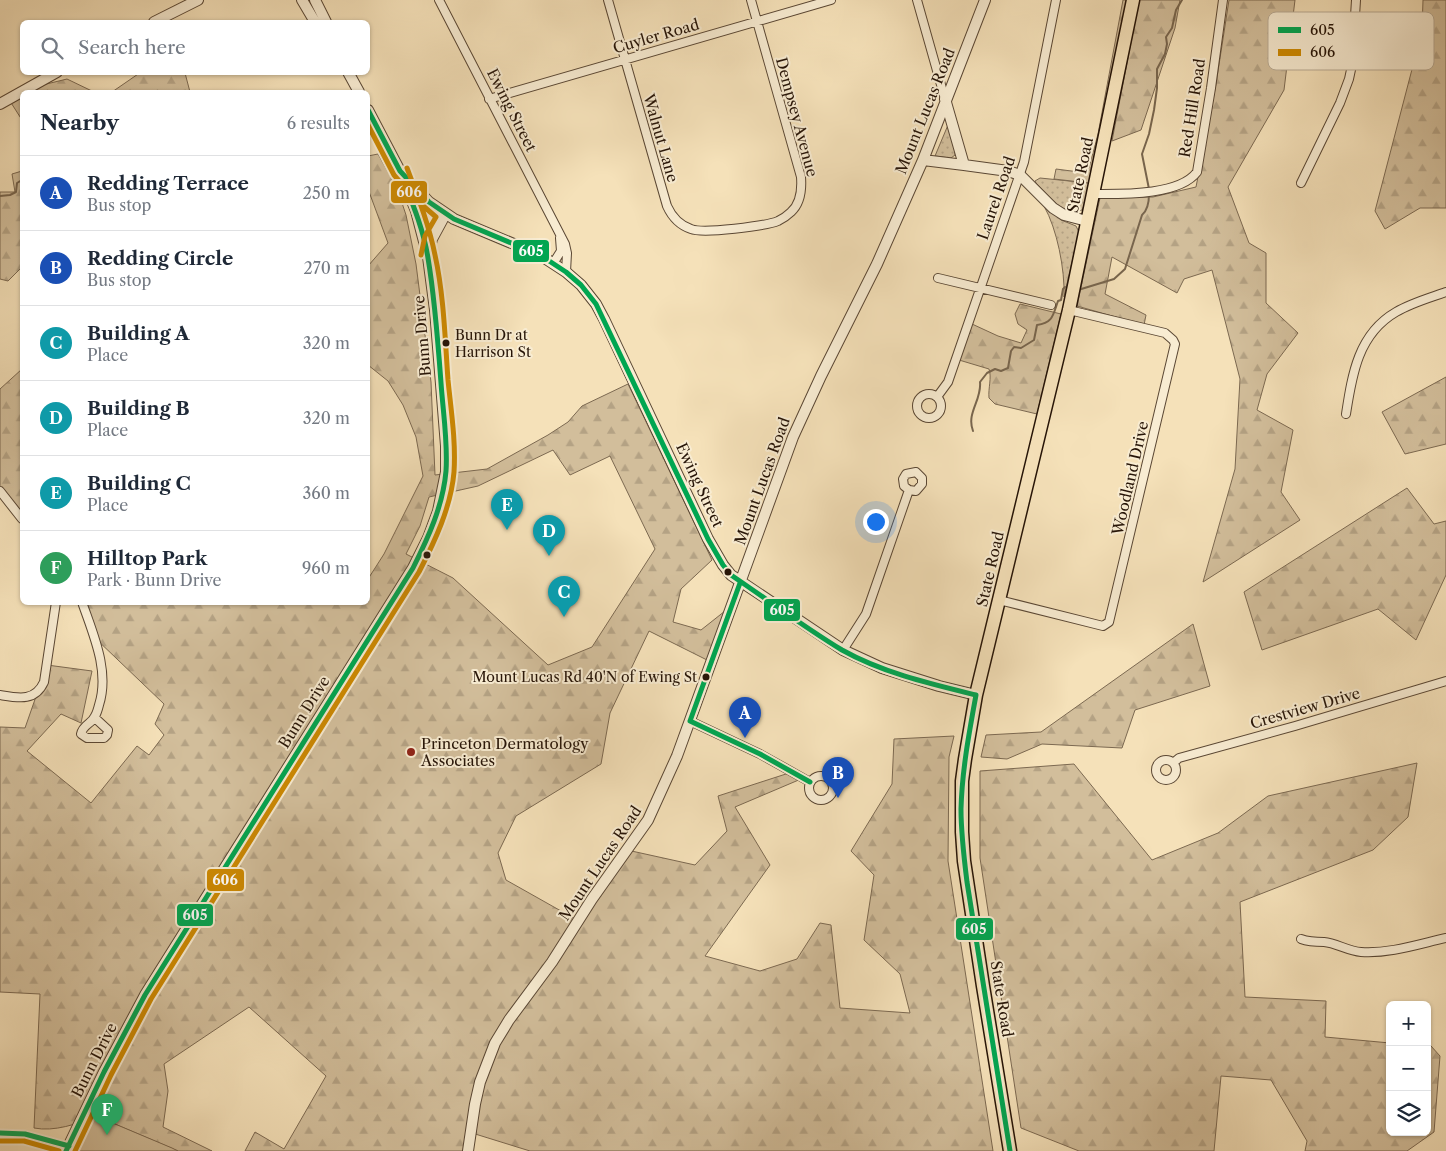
<!DOCTYPE html>
<meta charset="utf-8">
<style>
body{margin:0;font-family:"Libre Caslon Text",serif;background:#f6f6f7;color:#1f2937}
.controls{position:absolute;right:15px;bottom:15px;display:grid;overflow:hidden;border-radius:8px;box-shadow:0 1px 4px #0004}
.controls button{width:45px;height:45px;display:grid;place-items:center;padding:0;border:0;border-bottom:1px solid #e0e1e3;background:#fff;color:#1f2937;font:25px sans-serif}
.you{position:absolute;left:875px;top:521px;width:18px;height:18px;margin:-12px;border:4px solid #fff;border-radius:50%;background:#1a73e8;box-shadow:0 0 0 8px #1a73e833}
.badge{display:grid;place-items:center;width:32px;height:32px;border-radius:50%;background:#ea580c;color:#fff;font-size:16px;font-weight:700}
.pin{position:absolute;translate:-50% -41px;filter:drop-shadow(0 1px 2px #0008)}
.pin::after{content:'';position:absolute;top:26px;width:18px;height:15px;background:inherit;clip-path:polygon(0 0,100% 0,50% 100%)}
.list{margin:0;padding:0;list-style:none}
h2{display:flex;justify-content:space-between;align-items:center;height:65px;margin:0;padding:0 20px;font-size:21px}
h2 small{font-size:16px;font-weight:400;color:#747a83}
.list li{display:grid;grid-template-columns:32px 1fr auto;gap:15px;align-items:center;box-sizing:border-box;height:75px;padding:0 20px;border-top:1px solid #e0e1e3}
.list b{display:block;font-size:19px;white-space:nowrap}
.list p{margin:0;font-size:16px;white-space:nowrap;color:#747a83}
.list em{font-size:16px;font-style:normal;color:#747a83}
.icon{flex:none;width:28px;height:28px;fill:none;stroke:currentColor;stroke-width:2;stroke-linecap:round;stroke-linejoin:round}
.map{position:relative;flex:none;width:1446px;height:1151px;overflow:hidden}
.search{position:absolute;background:#fff;box-shadow:0 1px 4px #0004;left:20px;top:20px;width:350px;height:55px;display:flex;align-items:center;gap:12px;box-sizing:border-box;padding:0 18px;border-radius:8px;color:#747a83;font-size:19px}
.panel{position:absolute;background:#fff;box-shadow:0 1px 4px #0004;left:20px;top:90px;width:350px;height:515px;border-radius:8px}
.map>svg:first-child{display:block}
</style>
<div class="map">
<svg width="1446" height="1151" viewBox="0 0 1446 1151">
<defs>
<pattern id="grass-dots" width="8" height="8" patternUnits="userSpaceOnUse" patternTransform="scale(1.25)"><rect width="8" height="8" fill="#d2be9b"/><path d="M2 2h.1M6 6h.1" fill="none" stroke="#b4a284" stroke-width="1.8" stroke-linecap="round"/></pattern>
<pattern id="forest-firs" width="22" height="20" patternUnits="userSpaceOnUse" patternTransform="scale(1.25)"><rect width="22" height="20" fill="#d2be9b"/><path d="M5 1l3.5 6h-7zM16 11l3.5 6h-7z" fill="#b4a284"/></pattern>
</defs>
<rect width="100%" height="100%" fill="#f5e1b9"/>
<filter id="stains"><feTurbulence type="fractalNoise" baseFrequency=".004" numOctaves="4"/><feColorMatrix values="0 0 0 0 .2 0 0 0 0 .09 0 0 0 0 .02 0 0 0 .5 -.17"/></filter>
<radialGradient id="worn" r=".72"><stop offset=".6" stop-color="#630" stop-opacity="0"/><stop offset="1" stop-color="#630" stop-opacity=".3"/></radialGradient>
<path fill="url(#grass-dots)" stroke="#7c6951" d="M948,125l7,27v3l-4,3 -16,-2z
M1040,178l49,5 -5,23 -2,4c-18,8 -35,-16 -46,-27l-1,-2z
M1044,206l17,14 15,6 3,6 -15,65c1,-28 -7,-68 -20,-91z"/>
<path fill="url(#forest-firs)" stroke="#7c6951" fill-rule="evenodd" d="M1123,0h5l-39,183 -35,-4 2,-10 23,3 10,-4 9,-34z
M1139,0h41l-5,28 -34,102 -29,11z
M1229,0h66l-11,90 -56,97 21,56 17,10v50l32,30 -31,41 -10,36 36,20 -12,62 19,28 -97,62 32,-113 5,-90 -28,-109 -28,9 -7,14 -65,-36 -7,37 41,21 -2,10 -67,-19 23,-108 53,-1 43,-10 20,-103z
M1423,0h23v208h-26l-35,21 -10,-18 47,-180z
M141,72l44,1 5,19h-78z
M67,79l27,13h-72v28l-14,-22 18,-9z
M378,154l19,34 9,27 10,49 15,118 4,93 52,-6 61,-34 20,-13 14,-16 46,-22 84,176 -31,29 -8,33 28,8 24,-19 -18,49 -58,-29 -39,82 -9,51 -85,52 -18,37 8,27 71,40 50,-70 68,15 32,-34 -9,-35 71,-23 12,6 -66,28 35,58 -65,91 55,15 37,-12 23,-36 11,2 9,83 70,5 -10,-39 -36,-34 10,-65 -23,-24 41,-67 2,-45 60,-3 -5,21 -1,104 45,290h-463l-58,-18v18h-227l10,-19 29,17 42,-73 -77,-69 -85,57 4,27 -5,36 49,24h-34l-82,-35c-18,8 -42,16 -62,12l6,-134 -40,-2v-265l25,1 22,-63 45,6 -11,52 -20,-9 -34,37 64,52 46,-57 12,9 15,-20 -9,-11 9,-20 -70,-67 -12,-34 286,-1v-23l16,-25 39,-78 -7,-39 -13,-32 -15,-24 -20,-16v-99l20,-23 -20,-54v-33zM553,450l17,25 40,-19 45,93 -63,98 -44,18 -95,-87 -47,-24 14,-28 9,-29 49,-11z
M22,171v96l-14,14 -8,-2v-87h15l-3,-18z
M1020,304l41,10 -24,100 -42,-10 -6,-6c-1,-10 3,-20 0,-29l-30,-9 13,-36 26,12 23,7 6,-13 -9,-6 -3,-10z
M22,369v153l-22,-28v-105z
M1446,377v67l-41,10 -23,-42z
M1407,488l27,36 12,-3v54l-30,65 -38,-31 -116,41 -18,-58z
M1193,624l17,62 -75,24 -13,38 -80,-4 -35,15 -26,-2 5,-22 55,-3z
M1417,763l-9,54 -35,33 -133,52 5,95 81,4 -1,36 65,6v89h37v-86h4l9,10 -6,76 -27,19h-102l2,-10 -36,-61 -50,-4 -7,75h-135l-58,-23 -41,-270v-87l94,-7 78,96 66,-27 50,-37z"/>
<path fill="#d2be9b" stroke="#7c6951" d="M96,1116l76,32 6,3h-112l12,-27z"/>
<g fill="none" stroke-linecap="round" stroke-linejoin="round">
<path stroke="#78654d" stroke-width="2" d="M1149,189l-7,-35 7,-20 5,-24 3,-22v-19l8,-15 2,-10 -1,-7 6,-9 4,-18 6,-10
M0,196l10,-1 6,-3 1,-9 5,-3
M1078,290l36,-11 11,-10 17,-54c6,-5 7,-13 7,-21
M973,431c-7,-18 9,-31 7,-49l7,-9 8,-4 6,2 7,-3 3,-17 3,-4 7,1 13,-8 3,-15c16,-2 16,-10 21,-24l3,-1 2,-11 2,-2"/>
<g stroke="#5a4734" stroke-width="10">
<path id="minor" d="M439,0l126,244 2,9 -1,19
M608,0l59,206c5,11 12,19 24,23 12,5 75,-3 87,-8 4,-2 9,-5 13,-9 10,-9 11,-22 10,-35l-50,-177
M917,0l28,99
M489,99l342,-99
M1301,183l39,-80 9,-24 3,-14 4,-65
M1093,194c27,0 86,2 104,-22l14,-84 12,-88
M554,262l7,-11 -1,-13
M938,278l113,27
M917 406a12 12 0 1 1 24 0a12 12 0 1 1-24 0Z
M937,397l11,-15 76,-220 32,-162
M1346,414c6,-39 12,-80 50,-102 15,-9 33,-14 50,-20
M0,491l22,28
M999,600l104,26 6,-4 66,-278 -2,-4 -8,-7 -96,-23
M82,602c11,32 28,69 17,103 -1,4 -2,8 -4,11 -3,8 -12,8 -14,18l6,4h17l3,-3 1,-5 -13,-12
M843,650l23,-36 43,-124 7,1 6,-7v-6l-6,-6 -10,2 -3,5 1,7 5,4
M0,695c18,3 35,7 44,-13l12,-80
M690,721l70,33 50,28
M1156 770a10 10 0 1 1 20 0a10 10 0 1 1-20 0Z
M1173,763l6,-5 116,-32 151,-45
M809 788a12 12 0 1 1 24 0a12 12 0 1 1-24 0Z
M1301,939c8,3 14,3 23,3 12,1 24,9 37,10 28,2 58,-8 85,-14"/>
</g>
<g stroke="#5a4734" stroke-width="12">
<path id="tertiary" d="M302,0l13,22
M315,0l11,22
M154,22l44,-22
M348,72l11,20
M945,99l19,66 44,6 12,4 33,33 11,7 23,6
M0,104l57,-32
M368,110l32,61 29,31 25,17 86,36 26,17 15,13 15,19 8,15 104,220 15,26 8,10 112,75 39,18 57,18 37,9
M923,160l41,5
M428,256l4,-17 13,-24
M66,1151l38,-79 41,-77 268,-427 15,-30 10,-27 8,-39v-26l-11,-136 -7,-53 -12,-46 -16,-40
M468,1151l7,-47 5,-22 15,-39 14,-23 43,-58 40,-63 56,-79 29,-64 116,-319 28,-61 56,-112 46,-104 62,-160"/>
</g>
<g stroke="#261407" stroke-width="15">
<path id="trunk" d="M1010,1151l-27,-165 -19,-125 -2,-29v-51l3,-22 11,-64 93,-385 64,-310"/>
</g>
<use href="#minor" stroke="#f8ecd2" stroke-width="8"/>
<use href="#tertiary" stroke="#f8ecd2" stroke-width="10"/>
<use href="#trunk" stroke="#f5e1b9" stroke-width="12"/>
<g stroke="#f8ecd2" stroke-width="9">
<path id="bus-1" d="M368,110l32,61 29,31 25,17 86,36 26,17 15,13 15,19 112,235 15,26 8,10c37,25 73,52 111,75 41,23 89,34 134,45 -7,38 -14,76 -15,114 0,25 3,49 6,73l43,269
M740,583l-50,138 70,33 50,28
M0,1133l25,1 44,12
M66,1151l38,-79 41,-77 268,-427c15,-30 30,-62 33,-97 2,-29 -3,-59 -5,-88 -3,-41 -6,-83 -13,-125 -4,-26 -14,-51 -24,-76"/>
</g>
<g stroke="#f8ecd2" stroke-width="9">
<path id="bus-2" d="M368,125l26,50 20,23 22,19 -11,19 -4,19
M0,1141h24l35,10
M75,1151l36,-76 40,-76 268,-427c16,-31 32,-65 35,-100 2,-31 -3,-62 -6,-92 -3,-41 -4,-84 -13,-125 -6,-30 -17,-58 -28,-87"/>
</g>
<use href="#bus-1" stroke="#00a651" stroke-width="5"/>
<use href="#bus-2" stroke="#cd8901" stroke-width="5"/>
</g>
<g fill="#261407" stroke="#f8ecd2" stroke-width="2">
<circle cx="446" cy="343" r="4.5"/>
<circle cx="427" cy="555" r="4.5"/>
<circle cx="728" cy="572" r="4.5"/>
<circle cx="706" cy="677" r="4.5"/>
</g>
<circle fill="#8f2418" stroke="#f8ecd2" stroke-width="2" cx="411" cy="752" r="5"/>
<g text-anchor="middle" dominant-baseline="central" stroke-width="4" stroke-linejoin="round" paint-order="stroke">
<g font-size="14" fill="#261407" stroke="#f8ecd2" text-anchor="start">
<text x="455" y="335">Bunn Dr at<tspan x="455" dy="17">Harrison St</tspan></text>
<text x="697" y="677" text-anchor="end">Mount Lucas Rd 40'N of Ewing St</text>
</g>
<g font-size="15" fill="#261407" stroke="#f8ecd2">
<text transform="translate(656 36) rotate(-16)">Cuyler Road</text>
<text transform="translate(1192 108) rotate(-81)">Red Hill Road</text>
<text transform="translate(512 110) rotate(63)">Ewing Street</text>
<text transform="translate(925 111) rotate(-68)">Mount Lucas Road</text>
<text transform="translate(797 117) rotate(75)">Dempsey Avenue</text>
<text transform="translate(661 138) rotate(74)">Walnut Lane</text>
<text transform="translate(1080 175) rotate(-78)">State Road</text>
<text transform="translate(996 198) rotate(-71)">Laurel Road</text>
<text transform="translate(422 336) rotate(-95)">Bunn Drive</text>
<text transform="translate(1130 478) rotate(-77)">Woodland Drive</text>
<text transform="translate(762 481) rotate(-70)">Mount Lucas Road</text>
<text transform="translate(700 485) rotate(65)">Ewing Street</text>
<text transform="translate(990 569) rotate(-77)">State Road</text>
<text transform="translate(1305 708) rotate(-16)">Crestview Drive</text>
<text transform="translate(304 712) rotate(-58)">Bunn Drive</text>
<text transform="translate(600 863) rotate(-56)">Mount Lucas Road</text>
<text transform="translate(1002 999) rotate(81)">State Road</text>
<text transform="translate(94 1060) rotate(-63)">Bunn Drive</text>
</g>
<g font-size="15" fill="#261407" stroke="#f8ecd2" text-anchor="start">
<text x="421" y="743">Princeton Dermatology<tspan x="421" dy="17">Associates</tspan></text>
</g>
</g>
<rect x="1268" y="12" width="166" height="58" rx="8" fill="#f8ecd2" stroke="#b9ab95" stroke-width="1"/>
<rect x="1278" y="27" width="23" height="6" fill="#00a651"/>
<rect x="1278" y="49" width="23" height="7" fill="#cd8901"/>
<g font-size="14" fill="#261407">
<text x="1310" y="35">605</text>
<text x="1310" y="57">606</text>
</g>
<g stroke="#f8ecd2" stroke-width="2">
<rect x="390" y="180" width="38" height="24" rx="5" fill="#cd8901"/>
<rect x="512" y="239" width="38" height="24" rx="5" fill="#00a651"/>
<rect x="763" y="598" width="38" height="24" rx="5" fill="#00a651"/>
<rect x="206" y="868" width="39" height="24" rx="5" fill="#cd8901"/>
<rect x="176" y="903" width="38" height="24" rx="5" fill="#00a651"/>
<rect x="955" y="917" width="39" height="24" rx="5" fill="#00a651"/>
</g>
<g font-size="14" text-anchor="middle" font-weight="bold" fill="#fff">
<text x="409" y="197">606</text>
<text x="531" y="256">605</text>
<text x="782" y="615">605</text>
<text x="225" y="885">606</text>
<text x="195" y="920">605</text>
<text x="974" y="934">605</text>
</g>
<rect width="100%" height="100%" filter="url(#stains)"/>
<rect width="100%" height="100%" fill="url(#worn)"/>
</svg>
<div class="controls">
<button>+</button>
<button>−</button>
<button><svg class="icon" aria-label="layers" viewBox="0 0 24 24"><path d="M12 4l9 5-9 5-9-5zM3 14l9 5 9-5"/></svg></button>
</div>
<div class="you"></div>
<div class="pin badge" style="left:745px;top:738px;background:#1a4fb4">A</div>
<div class="pin badge" style="left:838px;top:798px;background:#1a4fb4">B</div>
<div class="pin badge" style="left:564px;top:617px;background:#0f9aa8">C</div>
<div class="pin badge" style="left:549px;top:556px;background:#0f9aa8">D</div>
<div class="pin badge" style="left:507px;top:530px;background:#0f9aa8">E</div>
<div class="pin badge" style="left:107px;top:1135px;background:#2e9e5b">F</div>
<div class="search"><svg class="icon" aria-label="search" viewBox="0 0 24 24"><circle cx="10" cy="10" r="6"/><path d="M15 15l6 6"/></svg>Search here</div>
<section class="panel">
<h2>Nearby<small>6 results</small></h2>
<ul class="list">
<li><span class="badge" style="background:#1a4fb4">A</span><div><b>Redding Terrace</b><p>Bus stop</p></div><em>250 m</em></li>
<li><span class="badge" style="background:#1a4fb4">B</span><div><b>Redding Circle</b><p>Bus stop</p></div><em>270 m</em></li>
<li><span class="badge" style="background:#0f9aa8">C</span><div><b>Building A</b><p>Place</p></div><em>320 m</em></li>
<li><span class="badge" style="background:#0f9aa8">D</span><div><b>Building B</b><p>Place</p></div><em>320 m</em></li>
<li><span class="badge" style="background:#0f9aa8">E</span><div><b>Building C</b><p>Place</p></div><em>360 m</em></li>
<li><span class="badge" style="background:#2e9e5b">F</span><div><b>Hilltop Park</b><p>Park · Bunn Drive</p></div><em>960 m</em></li>
</ul>
</section>
</div>
